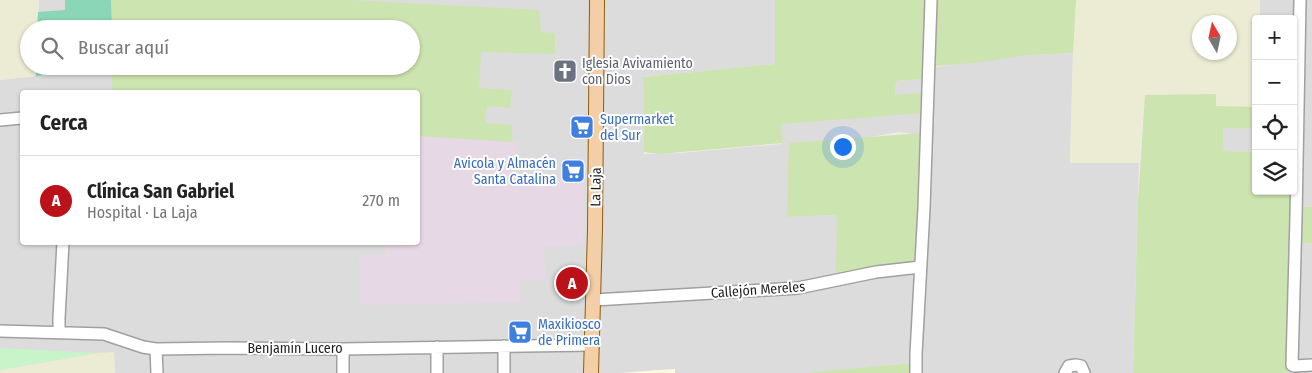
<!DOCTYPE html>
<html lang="es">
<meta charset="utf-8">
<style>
body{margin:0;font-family:"Fira Sans Condensed",sans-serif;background:#f2f2f2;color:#222}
.controls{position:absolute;right:15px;top:15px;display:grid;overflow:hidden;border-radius:5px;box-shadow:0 1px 4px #0004}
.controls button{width:45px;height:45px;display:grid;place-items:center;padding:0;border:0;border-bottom:1px solid #e0e0e0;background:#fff;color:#222;font:25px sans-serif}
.compass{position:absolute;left:1192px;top:15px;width:45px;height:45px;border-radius:50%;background:#fff;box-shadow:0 1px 4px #0004;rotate:351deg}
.you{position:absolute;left:842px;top:146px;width:18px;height:18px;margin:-12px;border:4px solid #fff;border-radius:50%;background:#1a73e8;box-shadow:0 0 0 8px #1a73e833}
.badge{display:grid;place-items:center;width:32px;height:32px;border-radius:50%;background:#bb121a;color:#fff;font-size:16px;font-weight:700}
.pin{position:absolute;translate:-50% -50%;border:2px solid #fff;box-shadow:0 1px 5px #0006}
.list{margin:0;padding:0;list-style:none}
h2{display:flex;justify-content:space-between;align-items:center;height:65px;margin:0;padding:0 20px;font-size:21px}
h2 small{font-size:16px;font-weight:400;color:#767676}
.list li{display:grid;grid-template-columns:32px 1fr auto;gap:15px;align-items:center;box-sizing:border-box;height:90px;padding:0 20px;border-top:1px solid #e0e0e0}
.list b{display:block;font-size:19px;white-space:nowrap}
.list p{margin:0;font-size:16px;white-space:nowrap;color:#767676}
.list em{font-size:16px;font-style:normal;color:#767676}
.icon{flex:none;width:28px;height:28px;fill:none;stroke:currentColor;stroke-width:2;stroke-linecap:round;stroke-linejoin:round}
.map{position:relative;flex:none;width:1312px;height:373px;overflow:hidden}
.search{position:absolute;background:#fff;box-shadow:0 1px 4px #0004;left:20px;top:20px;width:400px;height:55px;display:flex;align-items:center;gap:12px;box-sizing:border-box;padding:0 18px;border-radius:28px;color:#767676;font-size:19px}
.panel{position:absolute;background:#fff;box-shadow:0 1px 4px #0004;left:20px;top:90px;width:400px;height:155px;border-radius:5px}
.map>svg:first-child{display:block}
</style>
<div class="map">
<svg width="1312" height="373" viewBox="0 0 1312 373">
<rect width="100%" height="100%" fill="#efebe6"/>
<path fill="#dddcdc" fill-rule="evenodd" d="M39,0h736l1,64 -133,13 1,77 36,-1 102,-9 -1,-20 114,-29 1,-14 28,-2 4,-11 102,-13 43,-2 -3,109 69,1 -6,210h-220l-1,-10 -105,10h-692l-1,-21 -114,18v-290l36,-4v-10h375v-37h-373zM22,92h396v150h-396zM899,132l14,2h9l-4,130 -81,8v-57l-50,2 84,-80z
M1260,0h52v207l-21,-1 2,-15v-172h-34z
M1223,128l33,1v23l-33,-1z
M1312,243v130h-24l2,-129z"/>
<path fill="#e7d8e5" d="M418,136l98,6 -2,30 14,3 56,5 -1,65 -40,2 3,32 -26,1 1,22 -161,3 -1,-50h26v-12l33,-1z"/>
<path fill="#fcfbe1" d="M675,369v4h-55l39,-3z"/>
<path fill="#ebecd3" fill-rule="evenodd" d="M0,0h38l-1,29h-8v37h7v10l-36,4z
M1076,0h184v19h-4v89l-40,-2 -1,-12 -70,1 -6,68h-69l3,-110zM1200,22h30v30h-30z
M114,352l1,21h-115v-3l97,-17z"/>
<path fill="#cce4b0" d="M111,0h240l188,10 2,22 14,1v21l-74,-2 -2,36 33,2 -2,18 -23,-2 -2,17 27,2v17l-94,-6v-44h-306v-26h299v-37h-299z
M775,0h301l-3,53 -43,2 -57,8 -48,4v12l-29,2 -1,14 28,-2v20l-142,11 2,19 -124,11 -15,-2 -1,-75 132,-13z
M1216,94v12l40,1v22l-33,-1v23l33,1v39h35v15l21,1v36l-22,1 -2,129h-155l5,-173 7,-105z
M922,133l-4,131 -82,8 1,-57 -50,2 2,-74z
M913,363v10h-106l6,-1z"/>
<path fill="#c7f4c8" d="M0,348l97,5 -97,17z"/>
<path fill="#8bd6b6" d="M65,0h46l1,29h-75l1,-17 27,-2z
M36,66h60l-60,10z"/>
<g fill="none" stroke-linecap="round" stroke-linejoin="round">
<g stroke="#a0a0a0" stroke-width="14">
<path id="minor" d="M1300,0l-4,217 -4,148 2,1 18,-1
M0,120l22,-2
M594,300l204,-12 78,-16 44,-5
M0,331l104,3 39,13 13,2 72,-1 115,1 249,-4
M59,332v-14l4,-76
M504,346v27
M437,347v26
M156,349l1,24
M343,349v24
M916,373v-19l8,-146 7,-208
M1065,373l4,-7 7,-1 5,1 3,7"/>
</g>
<g stroke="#8c5c0e" stroke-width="16">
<path id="major" d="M591,373l4,-144 2,-229"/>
</g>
<use href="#minor" stroke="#fff" stroke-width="11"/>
<use href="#major" stroke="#f3cea6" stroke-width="14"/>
</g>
<defs>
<g id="church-square" transform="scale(1.25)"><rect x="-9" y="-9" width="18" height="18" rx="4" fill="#6b7280" stroke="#fff"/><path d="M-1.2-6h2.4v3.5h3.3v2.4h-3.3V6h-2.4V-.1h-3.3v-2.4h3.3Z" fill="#fff"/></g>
<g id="supermarket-square" transform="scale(1.25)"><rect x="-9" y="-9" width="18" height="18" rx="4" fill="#3f7fe0" stroke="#fff"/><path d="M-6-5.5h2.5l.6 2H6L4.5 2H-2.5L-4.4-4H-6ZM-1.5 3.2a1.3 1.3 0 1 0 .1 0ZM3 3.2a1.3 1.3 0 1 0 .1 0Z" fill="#fff"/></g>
</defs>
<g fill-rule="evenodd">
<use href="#church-square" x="565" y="71"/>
<use href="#supermarket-square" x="582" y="127"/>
<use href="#supermarket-square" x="573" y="171"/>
<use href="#supermarket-square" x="520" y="332"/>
</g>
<g text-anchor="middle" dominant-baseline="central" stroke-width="4" stroke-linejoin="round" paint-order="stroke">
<g font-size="14" fill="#5b616d" stroke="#fff" text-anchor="start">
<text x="582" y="63">Iglesia Avivamiento<tspan x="582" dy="16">con Dios</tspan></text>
</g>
<g font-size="14" fill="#366cbe" stroke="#fff" text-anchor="start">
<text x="600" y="119">Supermarket<tspan x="600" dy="16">del Sur</tspan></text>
<text x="556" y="163" text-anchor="end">Avicola y Almacén<tspan x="556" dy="16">Santa Catalina</tspan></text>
<text x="538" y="324">Maxikiosco<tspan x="538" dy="16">de Primera</tspan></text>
</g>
<g font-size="14" fill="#1f1f1f" stroke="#fff">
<text transform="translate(596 187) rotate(-89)">La Laja</text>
<text transform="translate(758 290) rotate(-4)">Callejón Mereles</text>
<text x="295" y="348">Benjamín Lucero</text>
</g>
</g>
</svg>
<div class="controls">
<button>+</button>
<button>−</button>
<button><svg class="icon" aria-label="locate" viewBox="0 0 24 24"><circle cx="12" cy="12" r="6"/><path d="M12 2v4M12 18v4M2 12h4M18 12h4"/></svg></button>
<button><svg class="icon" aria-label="layers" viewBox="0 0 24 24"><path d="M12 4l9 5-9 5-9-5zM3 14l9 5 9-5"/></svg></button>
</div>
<svg class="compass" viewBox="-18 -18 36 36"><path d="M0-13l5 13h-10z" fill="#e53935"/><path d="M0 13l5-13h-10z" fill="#767676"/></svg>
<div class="you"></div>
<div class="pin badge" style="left:572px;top:283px">A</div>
<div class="search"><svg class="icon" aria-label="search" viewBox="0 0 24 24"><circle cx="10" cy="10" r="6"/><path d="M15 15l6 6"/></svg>Buscar aquí</div>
<section class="panel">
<h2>Cerca<small></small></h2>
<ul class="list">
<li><span class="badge">A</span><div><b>Clínica San Gabriel</b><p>Hospital · La Laja</p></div><em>270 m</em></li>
</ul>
</section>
</div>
